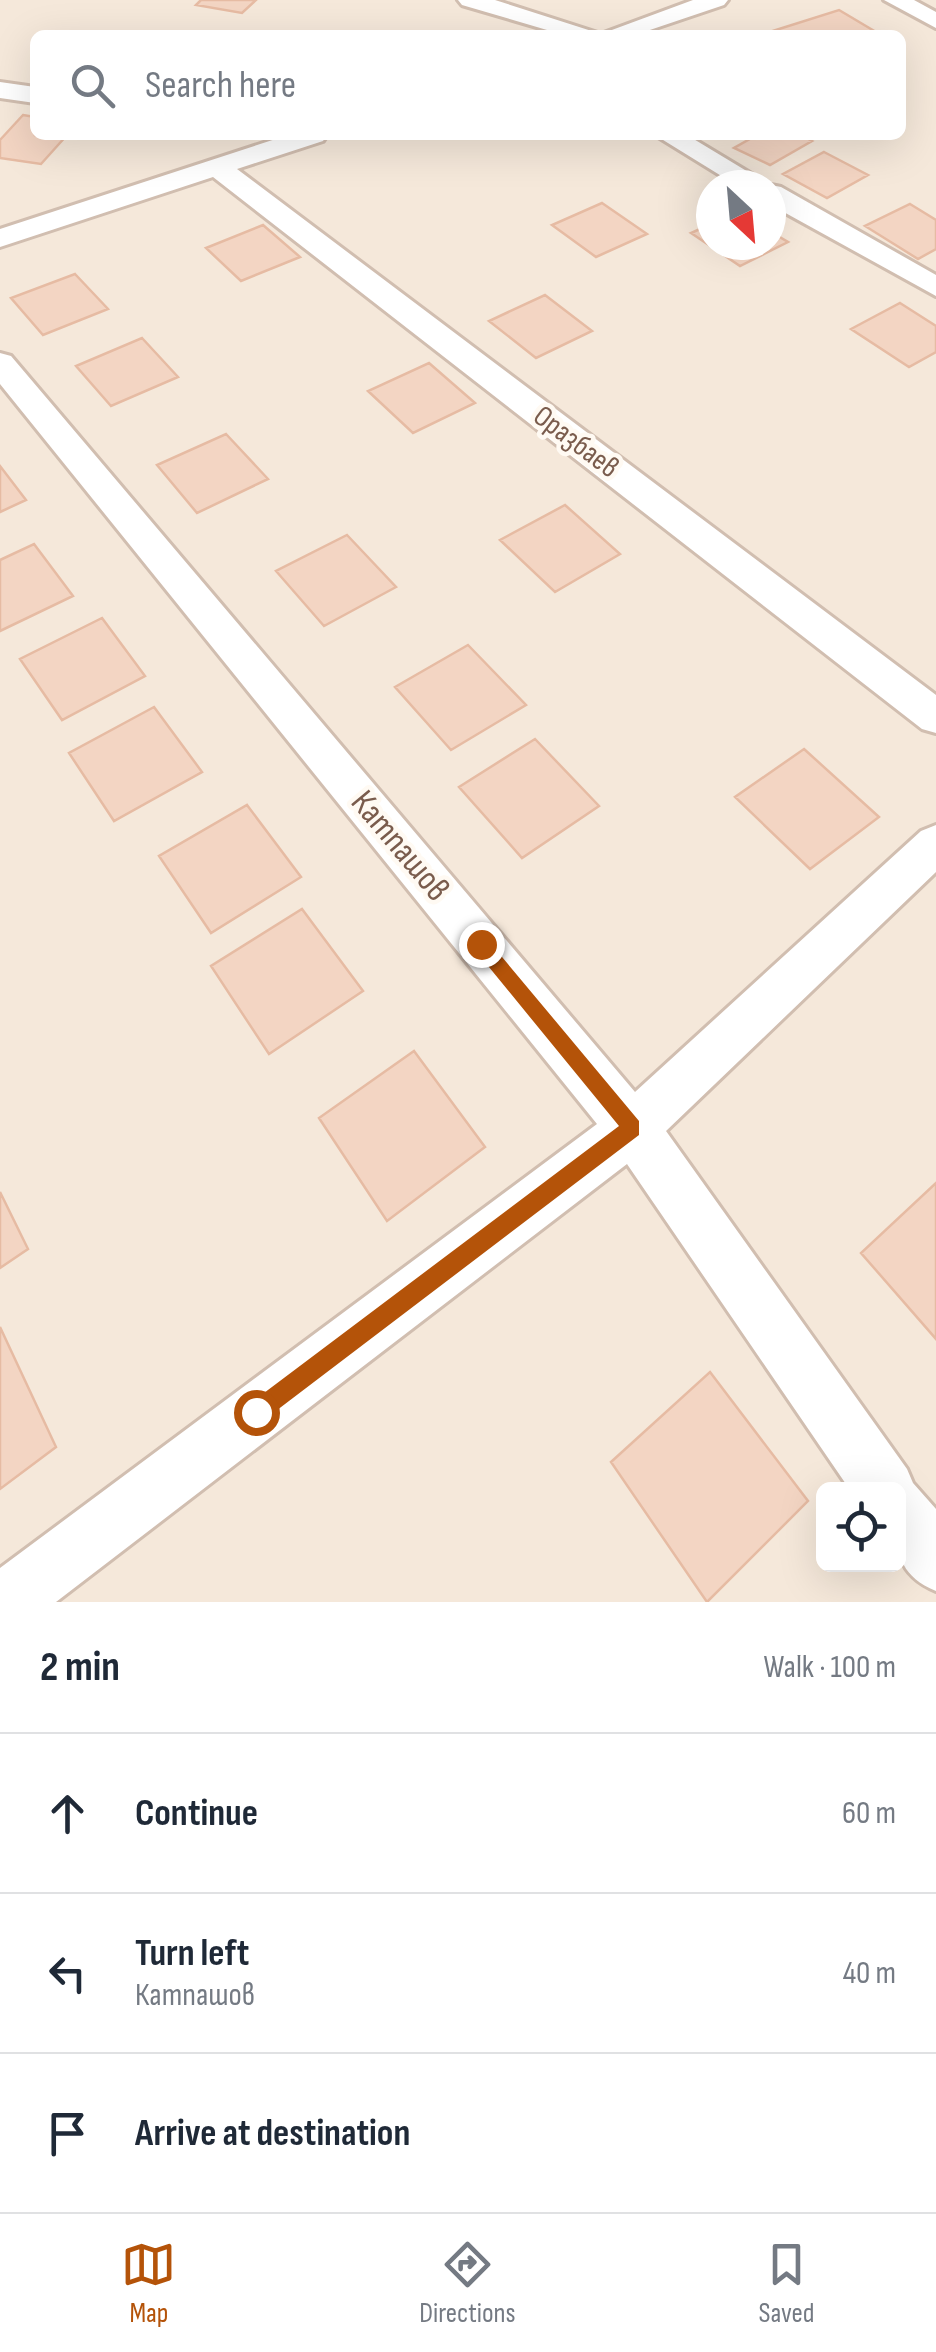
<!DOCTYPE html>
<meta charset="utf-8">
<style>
body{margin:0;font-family:"Sofia Sans Condensed",sans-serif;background:#f6f6f7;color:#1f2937}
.controls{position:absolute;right:30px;bottom:30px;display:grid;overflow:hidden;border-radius:15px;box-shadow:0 10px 40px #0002}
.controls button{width:90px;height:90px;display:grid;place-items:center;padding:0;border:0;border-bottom:2px solid #e0e1e3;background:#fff;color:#1f2937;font:50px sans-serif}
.compass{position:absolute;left:696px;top:170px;width:90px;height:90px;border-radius:50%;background:#fff;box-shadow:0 10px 40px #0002;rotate:154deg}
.stop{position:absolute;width:30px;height:30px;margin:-22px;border:8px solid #b45309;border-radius:50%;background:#fff}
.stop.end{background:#b45309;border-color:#fff;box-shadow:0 2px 10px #0008}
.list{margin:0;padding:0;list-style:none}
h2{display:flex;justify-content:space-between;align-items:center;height:130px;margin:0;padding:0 40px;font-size:42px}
h2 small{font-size:32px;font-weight:400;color:#747a83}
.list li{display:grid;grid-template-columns:65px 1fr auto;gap:30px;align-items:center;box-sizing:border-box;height:160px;padding:0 40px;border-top:2px solid #e0e1e3}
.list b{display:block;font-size:38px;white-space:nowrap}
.list p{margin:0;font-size:32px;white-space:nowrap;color:#747a83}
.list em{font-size:32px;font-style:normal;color:#747a83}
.icon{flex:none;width:55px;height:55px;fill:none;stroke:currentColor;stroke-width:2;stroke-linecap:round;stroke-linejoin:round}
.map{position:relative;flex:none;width:936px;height:1602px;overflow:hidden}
.search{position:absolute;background:#fff;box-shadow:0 10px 40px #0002;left:30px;right:30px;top:30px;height:110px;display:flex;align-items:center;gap:25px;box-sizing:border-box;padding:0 35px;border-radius:15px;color:#747a83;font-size:38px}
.sheet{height:610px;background:#fff}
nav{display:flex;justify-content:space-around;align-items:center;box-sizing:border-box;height:140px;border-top:2px solid #e0e1e3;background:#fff;font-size:28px;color:#747a83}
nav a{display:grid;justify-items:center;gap:5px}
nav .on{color:#b45309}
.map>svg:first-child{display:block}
</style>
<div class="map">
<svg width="936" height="1602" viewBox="0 0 936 1602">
<rect width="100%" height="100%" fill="#fdf6ec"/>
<path fill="#f5e8da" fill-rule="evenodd" d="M0,0h936v1602h-936zM35,35h866v100h-866zM711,185h60v60h-60zM824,1490h74v74h-74z"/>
<path fill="#f3d5c3" stroke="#e6bba3" stroke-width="2.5" d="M201,0h55l-14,13 -46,-8z
M839,10l42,25h-121z
M23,115l12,2v18h32l-26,29 -41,-6v-18z
M757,135h44l11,6 -42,24 -36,-17z
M824,152l44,23 -41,23 -44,-24z
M602,203l45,31 -51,23 -44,-32z
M910,204l26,16v29l-18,10 -53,-33z
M711,224v21h60v-13l17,10 -48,24 -49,-33z
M263,225l37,32 -59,24 -35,-33z
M75,274l33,35 -65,26 -32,-37z
M545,295l47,36 -56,27 -47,-37z
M900,303l36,23v26l-27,15 -58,-38z
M142,338l36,39 -67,29 -35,-40z
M429,363l46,40 -62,30 -45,-42z
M226,434l42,45 -71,34 -40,-48z
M0,466l26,34 -26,12z
M565,505l55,49 -65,38 -55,-52z
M347,535l49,52 -72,39 -48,-55z
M34,544l39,52 -73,35v-71z
M102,618l43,58 -83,44 -42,-61z
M468,645l58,60 -75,45 -56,-63z
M154,707l48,65 -88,49 -45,-68z
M535,739l64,67 -77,52 -63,-71z
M804,749l75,68 -69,52 -75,-72z
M247,805l54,72 -90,56 -52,-77z
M302,909l61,82 -94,63 -58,-88z
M414,1051l71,96 -98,74 -68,-103z
M936,1183v156l-75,-86z
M0,1192l28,57 -28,19z
M0,1327l56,120 -56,42z
M710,1372l98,129 -101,101 -96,-140z"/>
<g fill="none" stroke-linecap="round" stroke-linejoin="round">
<g stroke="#d1beb0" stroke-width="6">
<path id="minor" d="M458,0h37l106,34 92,-34h35l-4,5 -89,30h-71l-102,-30z
M884,0h30l22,12v16z
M0,82l35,5v16l-35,-5z
M288,135h39l-4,6 -86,28 699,526v38l-14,-4 -709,-552 -213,70v-18z
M655,135h32l83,50h1l10,2 155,88v21l-165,-91v-20h-35z
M0,353l11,3 624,736 286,-261 15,-6v47l-270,259 241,338 6,14 23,26v82c-49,-20 -38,-56 -38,-101h-48l-223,-326 -571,438h-56v-34l597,-444 -597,-740z"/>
</g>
<use href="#minor" fill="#fff" fill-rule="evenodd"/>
</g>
<path fill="#b45309" d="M481,936l6,3 152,182v14l-375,285 -8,3 -8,-3 -3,-8 3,-7 371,-279 -144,-176 -3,-6z"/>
<g text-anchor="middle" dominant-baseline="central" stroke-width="9" stroke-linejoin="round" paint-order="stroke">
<g font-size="30" fill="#7a5c4d" stroke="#fffaf3">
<text transform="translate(576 442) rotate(37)">Оразбаев</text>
</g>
<g font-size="35" fill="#7a5c4d" stroke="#fffaf3">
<text transform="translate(400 846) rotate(50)">Катпашов</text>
</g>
</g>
</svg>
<div class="controls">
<button><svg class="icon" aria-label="locate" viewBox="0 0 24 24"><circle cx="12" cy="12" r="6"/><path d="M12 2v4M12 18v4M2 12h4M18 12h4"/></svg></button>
</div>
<svg class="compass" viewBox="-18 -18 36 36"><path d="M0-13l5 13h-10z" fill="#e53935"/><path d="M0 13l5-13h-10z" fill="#747a83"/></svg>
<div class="stop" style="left:256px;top:1412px"></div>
<div class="stop end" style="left:481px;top:944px"></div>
<div class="search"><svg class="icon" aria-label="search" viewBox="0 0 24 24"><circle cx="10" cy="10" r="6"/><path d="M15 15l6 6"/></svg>Search here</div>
</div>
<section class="sheet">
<h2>2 min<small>Walk · 100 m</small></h2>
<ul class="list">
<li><svg class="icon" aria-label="ahead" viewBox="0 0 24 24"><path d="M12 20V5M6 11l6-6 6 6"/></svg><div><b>Continue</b></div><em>60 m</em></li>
<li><svg class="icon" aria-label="left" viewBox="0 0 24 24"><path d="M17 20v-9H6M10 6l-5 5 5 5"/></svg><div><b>Turn left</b><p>Катпашов</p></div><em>40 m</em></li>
<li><svg class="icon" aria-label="arrive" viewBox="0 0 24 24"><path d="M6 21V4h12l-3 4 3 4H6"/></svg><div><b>Arrive at destination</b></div></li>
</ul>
</section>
<nav>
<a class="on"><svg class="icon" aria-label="map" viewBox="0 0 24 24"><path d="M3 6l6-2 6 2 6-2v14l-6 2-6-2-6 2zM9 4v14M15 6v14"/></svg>Map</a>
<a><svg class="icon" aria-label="directions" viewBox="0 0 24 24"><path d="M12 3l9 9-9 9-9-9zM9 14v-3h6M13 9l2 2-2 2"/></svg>Directions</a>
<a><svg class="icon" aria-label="saved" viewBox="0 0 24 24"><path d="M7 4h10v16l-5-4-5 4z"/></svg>Saved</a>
</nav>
